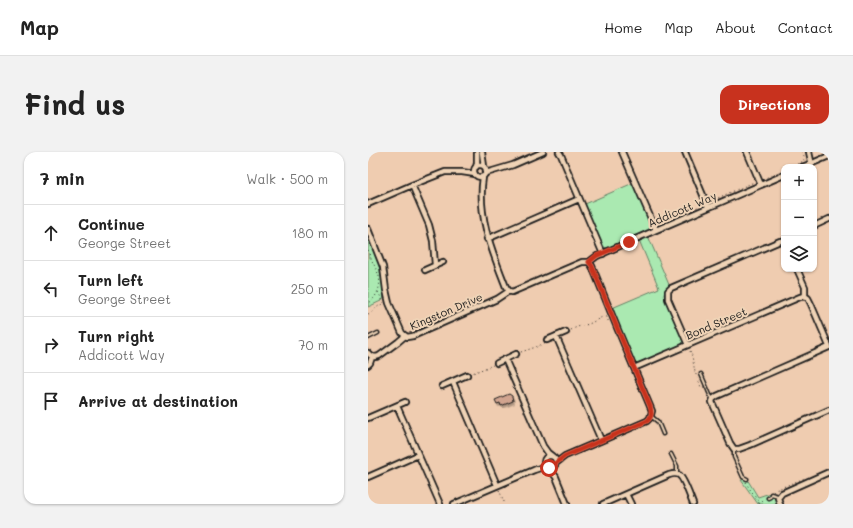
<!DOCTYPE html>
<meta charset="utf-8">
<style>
body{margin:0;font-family:Mali,sans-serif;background:#f2f2f2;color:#222}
.controls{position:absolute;right:12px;top:12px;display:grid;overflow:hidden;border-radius:8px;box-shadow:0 1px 3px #0004}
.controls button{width:36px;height:36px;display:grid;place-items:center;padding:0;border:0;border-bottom:1px solid #e0e0e0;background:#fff;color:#222;font:20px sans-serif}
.stop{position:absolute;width:12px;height:12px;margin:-9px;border:3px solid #c8321e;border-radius:50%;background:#fff}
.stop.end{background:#c8321e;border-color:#fff;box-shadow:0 1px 4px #0008}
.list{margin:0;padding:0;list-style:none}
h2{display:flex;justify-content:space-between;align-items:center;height:52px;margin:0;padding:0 16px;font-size:17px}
h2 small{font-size:13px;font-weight:400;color:#767676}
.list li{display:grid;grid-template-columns:26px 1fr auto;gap:12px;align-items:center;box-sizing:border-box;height:56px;padding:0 16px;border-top:1px solid #e0e0e0}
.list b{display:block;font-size:15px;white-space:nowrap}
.list p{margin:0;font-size:13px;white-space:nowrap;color:#767676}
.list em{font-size:13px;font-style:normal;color:#767676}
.icon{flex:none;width:22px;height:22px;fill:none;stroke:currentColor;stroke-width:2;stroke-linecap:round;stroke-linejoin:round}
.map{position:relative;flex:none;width:461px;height:352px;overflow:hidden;border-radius:12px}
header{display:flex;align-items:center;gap:24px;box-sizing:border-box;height:56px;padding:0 20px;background:#fff;border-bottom:1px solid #e0e0e0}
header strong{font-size:19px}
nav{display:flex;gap:22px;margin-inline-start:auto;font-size:14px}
.intro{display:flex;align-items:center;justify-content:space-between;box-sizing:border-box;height:96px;padding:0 24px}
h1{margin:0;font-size:28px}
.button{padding:10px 18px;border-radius:12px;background:#c8321e;color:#fff;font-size:14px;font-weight:700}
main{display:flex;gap:24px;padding:0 24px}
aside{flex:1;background:#fff;border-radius:12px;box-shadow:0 1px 3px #0004}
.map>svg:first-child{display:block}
</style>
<header>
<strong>Map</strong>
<nav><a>Home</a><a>Map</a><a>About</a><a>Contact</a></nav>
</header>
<div class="intro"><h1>Find us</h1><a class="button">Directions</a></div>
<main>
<aside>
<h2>7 min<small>Walk · 500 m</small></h2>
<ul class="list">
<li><svg class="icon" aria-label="ahead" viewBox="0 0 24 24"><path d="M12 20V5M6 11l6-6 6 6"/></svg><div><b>Continue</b><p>George Street</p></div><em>180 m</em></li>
<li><svg class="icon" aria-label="left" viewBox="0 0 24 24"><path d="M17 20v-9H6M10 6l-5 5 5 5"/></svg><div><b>Turn left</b><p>George Street</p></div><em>250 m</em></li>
<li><svg class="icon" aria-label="right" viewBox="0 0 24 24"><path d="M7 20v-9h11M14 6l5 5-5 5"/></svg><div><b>Turn right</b><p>Addicott Way</p></div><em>70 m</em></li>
<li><svg class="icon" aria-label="arrive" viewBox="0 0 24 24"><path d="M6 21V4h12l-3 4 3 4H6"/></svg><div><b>Arrive at destination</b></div></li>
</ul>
</aside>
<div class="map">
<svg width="461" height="352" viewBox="0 0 461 352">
<defs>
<filter id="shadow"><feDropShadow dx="1.5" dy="2.5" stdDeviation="0" flood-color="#0004"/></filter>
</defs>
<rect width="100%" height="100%" fill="#efccb0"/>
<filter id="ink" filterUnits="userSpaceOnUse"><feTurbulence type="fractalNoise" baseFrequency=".025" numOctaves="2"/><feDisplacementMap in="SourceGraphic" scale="8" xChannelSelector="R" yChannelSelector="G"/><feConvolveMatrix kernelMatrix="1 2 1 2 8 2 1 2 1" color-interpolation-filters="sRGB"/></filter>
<g filter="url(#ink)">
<path fill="#aae9b1" stroke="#638266" d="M265,31l19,42 -1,5 -44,18 -3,-1 -2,-2 -17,-41z
M0,80l12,26 5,32 -2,10 -15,7z
M280,84l22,51 -5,3 -1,5 19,44v3l-2,3 -41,19 -5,-1 -2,-3 -13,-30 -8,-22 47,-20 -20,-48z
M379,327l11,18 12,-4 6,5 3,6h-21l-17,-24z"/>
<path fill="#d1a48f" stroke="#1c1c1c" filter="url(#shadow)" d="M141,242l3,2 1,5 -12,5 -1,-3 -3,1 -2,-4z"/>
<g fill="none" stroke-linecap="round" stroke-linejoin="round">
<g stroke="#1c1c1c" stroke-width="5">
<path id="service" d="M0,186l10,-5
M333,222l9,21 2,3
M283,264l7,6 5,12
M366,298v7l9,20 4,2
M303,302l6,12v8
M400,346l2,-1 1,-3 7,2"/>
</g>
<g stroke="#1c1c1c" stroke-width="8">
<path id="minor" d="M114,0l2,14
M191,0l2,3 42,99
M254,0l34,78
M317,0l23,55
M379,0l14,33
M441,12l2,-3 -2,-9
M106 19a6 6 0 1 1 12 0a6 6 0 1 1-12 0Z
M108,15l1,-4v-11
M434,15l13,-5 14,-6
M118,21l27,-8 30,-13
M115,25c-6,39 9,74 23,110l3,4 3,1 70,-30h7l3,4 26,64 34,81 -2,7 -3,3 -82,35 -9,7
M44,33l17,40 4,16 2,24
M0,52l44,-19 33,-13h17l13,2
M446,74l15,-7
M0,77l15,38 3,23 3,13 13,30 5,4 6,-1 84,-37 12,-8
M119,87l92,-40
M221,110l8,-6 59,-26 128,-55
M429,117l8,18v9
M57,118l18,-8
M437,144l3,2 3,6 18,42
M188,184l45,104
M179,188l19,-8
M320,193l-20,-46v-8l3,-3 109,-47h4
M461,195l-112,49 -4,3 -1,3 18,41 4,6h5l11,-4 79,-35
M0,201c3,4 6,5 11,3l19,-14 7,-6
M137,207l38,87 5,7 4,3
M129,211l19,-9
M0,213l2,-2 2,-6
M266,216l166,-71 5,-1
M85,230l44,103
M74,234l25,-11
M29,254l43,98
M0,266l37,-16
M176 310a6 6 0 1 1 12 0a6 6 0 1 1-12 0Z
M181,316l7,9 11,27
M0,325l50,-22
M258,342l5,10
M86,352l80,-34 9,-3 5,1
M235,352l66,-29c3,-1 7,-2 10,0 5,3 11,22 14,29
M412,352l-2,-6 4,-5 47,-21"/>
</g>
<path stroke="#1c1c1c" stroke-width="1" stroke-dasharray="1 3" stroke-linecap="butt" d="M422,15l14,-6v-5l-2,-4
M395,27l21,-9
M343,49l43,-19
M310,63l25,-10
M0,98c2,8 6,14 9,21 6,13 1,25 -9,33
M10,140l6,11
M0,162c6,-3 9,-8 16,-11
M203,178l6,-3 12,-3 17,-9 2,6 1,-1
M322,199l2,5 3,16 6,15h3
M153,200l18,-6 4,-3
M102,222l23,-9
M378,330c3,8 10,13 13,21
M131,338l6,14
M405,339l32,-13
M391,352l1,-2 4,-4"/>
<use href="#service" stroke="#efd3b6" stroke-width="2"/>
<use href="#minor" stroke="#efd3b6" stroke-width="4.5"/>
</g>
</g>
<g fill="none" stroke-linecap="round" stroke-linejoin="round" filter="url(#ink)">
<path stroke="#c8321e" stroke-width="5" d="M181,316h4l3,-5 9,-7 82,-35c5,-4 5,-8 3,-15l-32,-76 -26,-64 -3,-4 7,-6 33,-14"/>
</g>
<g text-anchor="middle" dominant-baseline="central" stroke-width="4" stroke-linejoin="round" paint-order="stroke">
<g font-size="11" fill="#1c1c1c" stroke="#efd3b6">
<text transform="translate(314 57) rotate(-23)">Addicott Way</text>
<text transform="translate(78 159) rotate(-23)">Kingston Drive</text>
<text transform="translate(348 171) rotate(-23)">Bond Street</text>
</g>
</g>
</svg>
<div class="controls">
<button>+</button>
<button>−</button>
<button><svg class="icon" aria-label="layers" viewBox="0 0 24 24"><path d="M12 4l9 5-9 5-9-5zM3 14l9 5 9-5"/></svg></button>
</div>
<div class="stop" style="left:181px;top:316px"></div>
<div class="stop end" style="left:261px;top:90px"></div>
</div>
</main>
